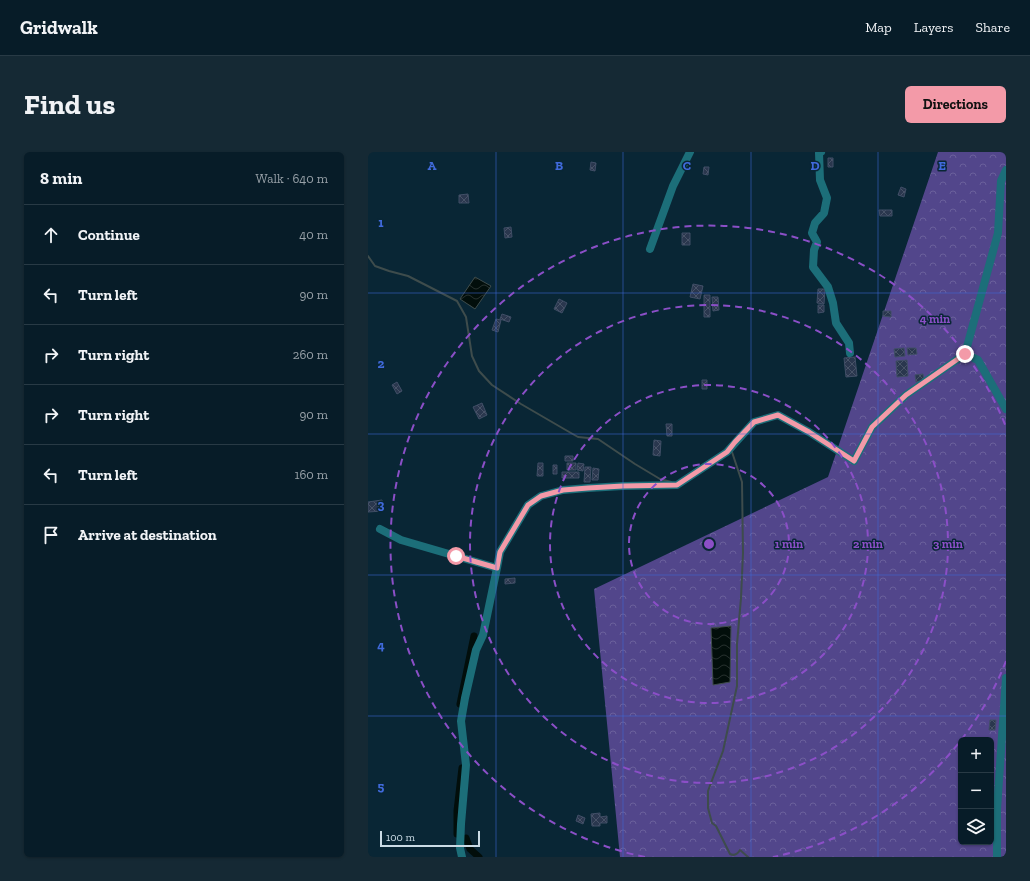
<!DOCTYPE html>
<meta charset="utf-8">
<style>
body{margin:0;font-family:"Zilla Slab",serif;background:#152934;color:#f1f3f6}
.controls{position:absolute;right:12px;bottom:12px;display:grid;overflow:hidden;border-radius:6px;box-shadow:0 1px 3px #0004}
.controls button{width:36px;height:36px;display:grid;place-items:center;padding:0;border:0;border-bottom:1px solid #283a45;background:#071c28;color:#f1f3f6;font:20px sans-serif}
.scale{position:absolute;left:12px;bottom:10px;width:100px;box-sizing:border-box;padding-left:4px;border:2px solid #cbdbe5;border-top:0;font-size:11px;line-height:14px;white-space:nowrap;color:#cbdbe5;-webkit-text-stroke:3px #092635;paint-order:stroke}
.stop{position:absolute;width:12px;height:12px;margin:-9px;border:3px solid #f39aa8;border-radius:50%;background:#fff}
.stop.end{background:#f39aa8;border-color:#fff;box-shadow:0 1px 4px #0008}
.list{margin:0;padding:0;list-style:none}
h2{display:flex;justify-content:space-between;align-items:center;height:52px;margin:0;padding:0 16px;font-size:17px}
h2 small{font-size:13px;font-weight:400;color:#98a1a8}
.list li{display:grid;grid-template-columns:26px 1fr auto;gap:12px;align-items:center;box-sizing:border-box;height:60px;padding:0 16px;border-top:1px solid #283a45}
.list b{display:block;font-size:15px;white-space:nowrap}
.list em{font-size:13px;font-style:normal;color:#98a1a8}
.icon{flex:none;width:22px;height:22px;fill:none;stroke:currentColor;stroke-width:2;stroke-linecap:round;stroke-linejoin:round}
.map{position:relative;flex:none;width:638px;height:705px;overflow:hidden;border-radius:6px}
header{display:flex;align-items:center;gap:24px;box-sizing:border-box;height:56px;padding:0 20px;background:#071c28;border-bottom:1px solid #283a45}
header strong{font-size:19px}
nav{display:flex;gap:22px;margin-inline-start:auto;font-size:14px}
.intro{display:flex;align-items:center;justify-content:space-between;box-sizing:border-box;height:96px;padding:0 24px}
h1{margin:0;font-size:28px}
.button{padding:10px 18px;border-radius:6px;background:#f39aa8;color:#111;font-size:14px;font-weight:700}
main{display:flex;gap:24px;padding:0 24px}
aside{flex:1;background:#071c28;border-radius:6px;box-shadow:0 1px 3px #0004}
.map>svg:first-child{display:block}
</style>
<header>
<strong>Gridwalk</strong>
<nav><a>Map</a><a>Layers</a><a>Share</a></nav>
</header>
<div class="intro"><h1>Find us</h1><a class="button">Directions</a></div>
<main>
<aside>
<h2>8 min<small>Walk · 640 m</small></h2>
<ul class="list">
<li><svg class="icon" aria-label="ahead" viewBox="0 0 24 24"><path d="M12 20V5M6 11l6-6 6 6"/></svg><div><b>Continue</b></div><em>40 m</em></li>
<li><svg class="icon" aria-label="left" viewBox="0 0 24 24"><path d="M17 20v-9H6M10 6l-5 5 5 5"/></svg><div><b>Turn left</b></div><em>90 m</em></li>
<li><svg class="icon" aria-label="right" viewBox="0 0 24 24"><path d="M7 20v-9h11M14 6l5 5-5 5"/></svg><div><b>Turn right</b></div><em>260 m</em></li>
<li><svg class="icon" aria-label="right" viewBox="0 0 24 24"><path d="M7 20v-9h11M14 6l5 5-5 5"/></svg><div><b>Turn right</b></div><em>90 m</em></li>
<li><svg class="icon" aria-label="left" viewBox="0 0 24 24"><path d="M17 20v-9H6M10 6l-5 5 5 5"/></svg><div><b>Turn left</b></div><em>160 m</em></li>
<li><svg class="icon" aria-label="arrive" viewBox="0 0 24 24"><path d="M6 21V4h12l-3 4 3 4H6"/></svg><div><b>Arrive at destination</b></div></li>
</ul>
</aside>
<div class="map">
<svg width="638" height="705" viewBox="0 0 638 705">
<defs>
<pattern id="forest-crowns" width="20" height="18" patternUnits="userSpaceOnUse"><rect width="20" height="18" fill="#52468b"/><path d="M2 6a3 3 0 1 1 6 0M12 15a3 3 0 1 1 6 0" fill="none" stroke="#6a609b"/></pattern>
<pattern id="water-waves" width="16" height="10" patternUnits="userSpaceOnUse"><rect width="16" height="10" fill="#020e0b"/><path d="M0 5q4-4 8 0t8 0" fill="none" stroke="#26302e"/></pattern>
<pattern id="building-cross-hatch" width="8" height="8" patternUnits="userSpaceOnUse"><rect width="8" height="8" fill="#2a374e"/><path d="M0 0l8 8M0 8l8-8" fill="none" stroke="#485367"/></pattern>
</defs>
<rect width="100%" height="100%" fill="#092635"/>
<path fill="url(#forest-crowns)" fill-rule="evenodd" d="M570,0h68v705h-386l-26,-268 234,-112zM593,588h30v102h-30z"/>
<path fill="url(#water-waves)" stroke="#3e4c4c" d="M107,125l16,9 -16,23 -15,-10z
M363,474l-1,56 -17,3 -2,-57z"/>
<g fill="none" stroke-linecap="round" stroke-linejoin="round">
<path stroke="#3e4c4c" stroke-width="2" d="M0,104l7,10 14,5 19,5 49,25 9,16 6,39 7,15 13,14 29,19 43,25 14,8 20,2 37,25 25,15 11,3
M364,300l10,30 1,71 -2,45 -4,46v42l-14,65 -15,40v17l4,15 4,3 14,28c4,2 7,1 10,-4l8,7"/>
<path stroke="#020e0b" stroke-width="7" d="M92,552l14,-68
M89,682v-23l5,-43
M98,686l4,11 9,8"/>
</g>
<path fill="url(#building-cross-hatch)" stroke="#404e66" d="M460,6h5v9h-5z
M223,10l5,1 -1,8 -5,-1z
M336,15h5l-1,8 -5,-1z
M533,35l5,2 -2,8 -6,-2z
M100,42l1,9h-10v-8z
M511,58h13v6h-12z
M143,75l1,10 -7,1 -1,-10z
M314,81h8v12h-8z
M325,132l10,2 -3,13 -10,-2z
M450,137h7l-1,15 -7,-1z
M336,143h6v22h-6z
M344,145h6l1,13 -6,1z
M191,147l8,4 -5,10 -8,-4z
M450,153h6v7l-6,1z
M515,159h8v6l-8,-1z
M134,162l9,3 -2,5 -9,-3z
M128,167l5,1 -3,12 -6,-2z
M536,196l1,8 -10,1 -1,-8z
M539,196h9l1,6 -9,1z
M487,205l2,19 -11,1 -2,-19z
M539,208l1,16 -11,1 -1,-16z
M555,222l1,6 -8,2 -1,-7z
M334,228h5v9h-5z
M29,230l5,9 -5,3 -5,-9z
M114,251l5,12 -8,4 -6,-12z
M298,272h6v12h-5z
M286,288l7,1 -1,15 -7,-1z
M197,304h8v5h-8z
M170,311h5v13h-6z
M199,311h9v7h-9z
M210,311l6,1 -1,7 -6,-1z
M185,313h4v9h-4z
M217,315h6l-1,15h-6z
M225,316l6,1 -1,11h-6z
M194,320h17v6h-17z
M14,348l1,11 -15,1v-10z
M147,426v5l-10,1v-5z
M622,568h6l-1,10h-6z
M232,661v4l7,-1v7h-7v3h-8l-1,-12z
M210,663l7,3 -2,6 -7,-3z"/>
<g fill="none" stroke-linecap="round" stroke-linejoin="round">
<path stroke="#1c6e79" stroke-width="8" d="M453,0l-2,1 1,27 7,18 -3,15 -9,10 -3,10 5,9 -3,8 -1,17 15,20 5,16 3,20 13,20 1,10
M638,18l-5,11 -3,52 -33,121 13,6 28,49
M282,97l23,-63 17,-34
M12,377l21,11 96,28 3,-16 28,-47 13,-9 22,-6 25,-2 35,-2 54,-1 50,-33 8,-9 19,-21 24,-7 31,17 45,29 18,-34 34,-32 59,-41
M94,705l-2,-9 1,-24 5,-59 -5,-44 4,-23 11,-48 7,-15 14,-67
M629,705v-48l9,-131"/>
</g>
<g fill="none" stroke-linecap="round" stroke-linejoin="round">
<path stroke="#f39aa8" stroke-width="5" d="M88,404l41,12 3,-16 28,-47 13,-9 22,-6 25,-2 35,-2 54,-1 50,-33 8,-10 19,-20 24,-7 31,17 45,29 18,-34 34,-32 59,-41"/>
</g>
<path fill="none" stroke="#406adb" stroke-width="1" stroke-opacity="0.55" d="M128,0v705M255,0v705M383,0v705M510,0v705M0,141h638M0,282h638M0,423h638M0,564h638"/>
<g fill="none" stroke="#8b4fc7" stroke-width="2" stroke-dasharray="7 5">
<circle cx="341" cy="392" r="80"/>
<circle cx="341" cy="392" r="159"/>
<circle cx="341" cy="392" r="239"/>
<path d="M638 509A319 319 0 0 1 405 705M277 705A319 319 0 1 1 638 275"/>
</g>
<g font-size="13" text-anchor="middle" font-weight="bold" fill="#406adb" stroke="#092635" stroke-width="3" stroke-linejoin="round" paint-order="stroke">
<text x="64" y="18">A</text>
<text x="191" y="18">B</text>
<text x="319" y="18">C</text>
<text x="447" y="18">D</text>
<text x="574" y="18">E</text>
<text x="13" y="75">1</text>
<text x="13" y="216">2</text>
<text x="13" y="357">3</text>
<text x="13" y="498">4</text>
<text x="13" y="639">5</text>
</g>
<circle cx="341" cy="392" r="6" fill="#8b4fc7" stroke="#092635" stroke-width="2"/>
<g font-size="12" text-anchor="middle" font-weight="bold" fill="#8b4fc7" stroke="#092635" stroke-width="3" stroke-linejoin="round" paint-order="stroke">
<text x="567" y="171">4 min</text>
<text x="421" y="396">1 min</text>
<text x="500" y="396">2 min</text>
<text x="580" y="396">3 min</text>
</g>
</svg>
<div class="controls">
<button>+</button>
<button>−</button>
<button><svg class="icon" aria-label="layers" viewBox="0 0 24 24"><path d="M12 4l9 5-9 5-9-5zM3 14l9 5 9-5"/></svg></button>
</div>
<div class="scale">100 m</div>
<div class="stop" style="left:88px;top:404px"></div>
<div class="stop end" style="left:597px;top:202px"></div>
</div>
</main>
